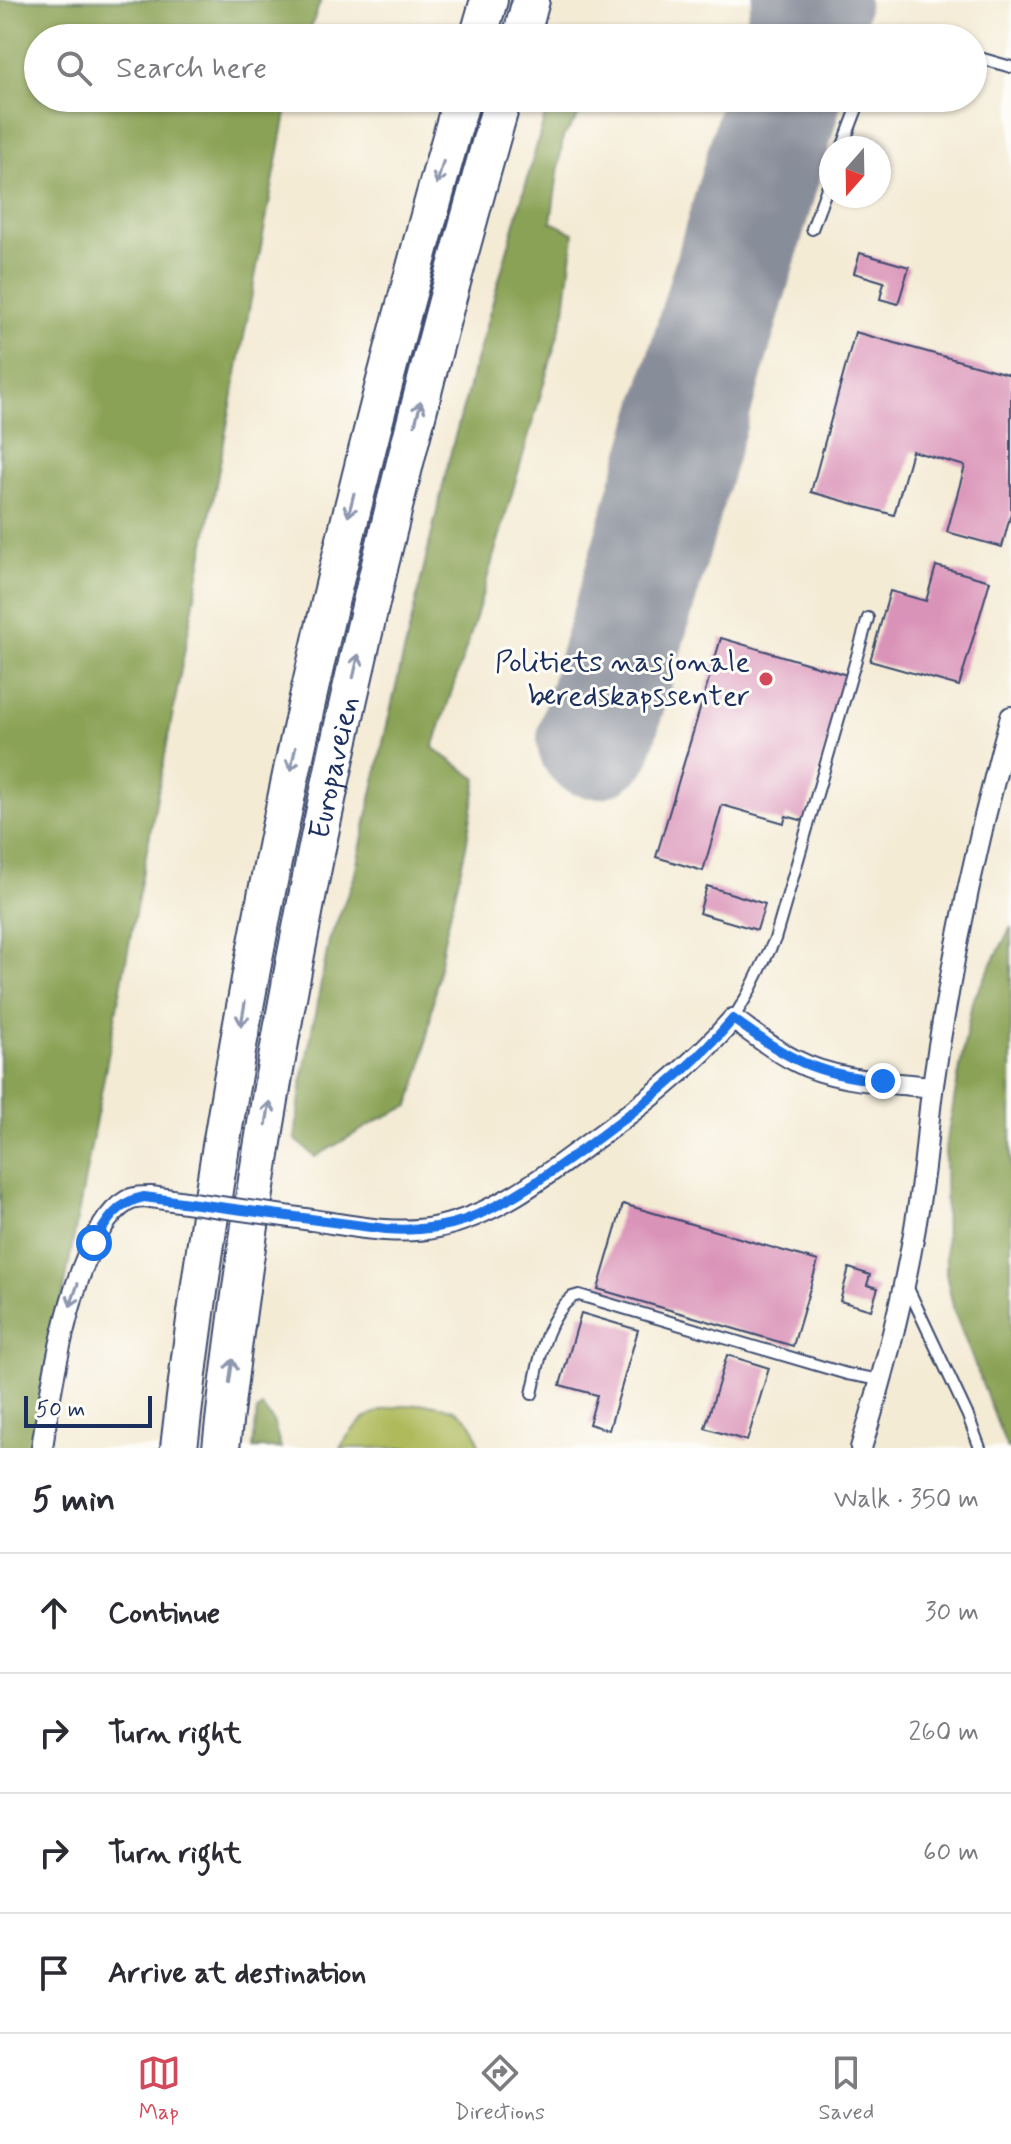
<!DOCTYPE html>
<meta charset="utf-8">
<style>
body{margin:0;font-family:Mynerve,sans-serif;background:#f7f7f7;color:#2b2b33}
.compass{position:absolute;left:819px;top:136px;width:72px;height:72px;border-radius:50%;background:#fff;box-shadow:0 2px 6px #0004;rotate:200deg}
.scale{position:absolute;left:24px;bottom:20px;width:128px;box-sizing:border-box;padding-left:8px;border:4px solid #1b2f5e;border-top:0;font-size:22px;line-height:28px;white-space:nowrap;color:#1b2f5e;-webkit-text-stroke:6px #fdfcf7;paint-order:stroke}
.stop{position:absolute;width:24px;height:24px;margin:-18px;border:6px solid #1a73e8;border-radius:50%;background:#fff}
.stop.end{background:#1a73e8;border-color:#fff;box-shadow:0 2px 8px #0008}
.list{margin:0;padding:0;list-style:none}
h2{display:flex;justify-content:space-between;align-items:center;height:104px;margin:0;padding:0 32px;font-size:34px}
h2 small{font-size:26px;font-weight:400;color:#7c7c81}
.list li{display:grid;grid-template-columns:52px 1fr auto;gap:24px;align-items:center;box-sizing:border-box;height:120px;padding:0 32px;border-top:2px solid #e1e1e2}
.list b{display:block;font-size:30px;white-space:nowrap}
.list em{font-size:26px;font-style:normal;color:#7c7c81}
.icon{flex:none;width:44px;height:44px;fill:none;stroke:currentColor;stroke-width:2;stroke-linecap:round;stroke-linejoin:round}
.map{position:relative;flex:none;width:1011px;height:1448px;overflow:hidden}
.search{position:absolute;background:#fff;box-shadow:0 2px 6px #0004;left:24px;right:24px;top:24px;height:88px;display:flex;align-items:center;gap:20px;box-sizing:border-box;padding:0 28px;border-radius:44px;color:#7c7c81;font-size:30px}
.sheet{height:584px;background:#fff}
nav{display:flex;justify-content:space-around;align-items:center;box-sizing:border-box;height:112px;border-top:2px solid #e1e1e2;background:#fff;font-size:22px;color:#7c7c81}
nav a{display:grid;justify-items:center;gap:4px}
nav .on{color:#d1495b}
.map>svg:first-child{display:block}
</style>
<div class="map">
<svg width="1011" height="1448" viewBox="0 0 1011 1448">
<rect width="100%" height="100%" fill="#fdfcf7"/>
<filter id="ink" filterUnits="userSpaceOnUse"><feTurbulence type="fractalNoise" baseFrequency=".0125" numOctaves="2"/><feDisplacementMap in="SourceGraphic" scale="16" xChannelSelector="R" yChannelSelector="G"/><feConvolveMatrix kernelMatrix="1 2 1 2 8 2 1 2 1" color-interpolation-filters="sRGB"/></filter>
<filter id="wash" filterUnits="userSpaceOnUse"><feTurbulence type="fractalNoise" baseFrequency=".006" numOctaves="4" result="noise"/><feDisplacementMap in="SourceGraphic" scale="32" xChannelSelector="R" yChannelSelector="G"/><feGaussianBlur stdDeviation="1.8" result="paint"/><feColorMatrix in="noise" values="0 0 0 0 0 0 0 0 0 0 0 0 0 0 0 0 0 1.4 0 .05"/><feComposite in="paint" operator="in"/></filter>
<g filter="url(#wash)">
<rect width="100%" height="100%" fill="#f4ebd5"/>
<path fill="#aeba5c" stroke="#64745d" stroke-width="2" d="M421,1404c30,0 55,11 58,44h-139c22,-37 40,-40 81,-44z"/>
<path fill="#8aa254" stroke="#526859" stroke-width="2" d="M0,0h321l-14,38h-269v60h251l-255,1350h-34z
M550,98h42l-29,39 -12,85 23,11 -9,78 -91,313 -41,124 44,31 -11,68 -22,93 -22,126 -13,40 -27,12 -67,39 -20,-18 6,-52 28,-146 25,-63 30,-140 68,-291z
M1011,927v521h-4l-53,-137 -8,-37 -1,-125 27,-147z
M262,1407l11,14 8,27h-28l4,-37z"/>
<g fill="none" stroke-linecap="round" stroke-linejoin="round">
<path stroke="#888d9a" stroke-width="116" d="M801,38l10,-34
M595,740l188,-642"/>
</g>
<g id="blocks">
<path fill="#da93b8" d="M860,253l49,14 -11,37 -18,-5 4,-17 -30,-9z
M855,332l156,43v138l-9,34 -55,-15 18,-66 -53,-15 -18,64 -83,-23z
M936,566l54,15 -31,105 -89,-25 20,-70 36,10z
M721,638l126,37 -43,146 -18,-5 -2,7 -62,-18 -19,66 -47,-14z
M707,886l58,18 -8,26 -58,-17z
M623,1204l195,57 -25,85 -195,-57z
M849,1268l21,7 -3,10 11,3 -7,22 -31,-9z
M581,1313l57,17 -29,100 -20,-6 8,-29 -37,-10z
M727,1355l42,13 -22,73 -42,-13z"/>
</g>
</g>
<g filter="url(#ink)">
<use href="#blocks" fill-opacity="0" stroke="#3c4b70" stroke-width="2"/>
<g fill="none" stroke-linecap="round" stroke-linejoin="round">
<g stroke="#3c4b70" stroke-width="14">
<path id="lane" d="M904,38h2
M973,56l38,11
M842,148l19,-50
M812,229l19,-52
M733,1019l15,-25 27,-55 93,-321
M907,1286l61,130 12,32
M532,1394c8,-34 12,-73 40,-97l7,-2 268,79 34,6"/>
</g>
<g stroke="#3c4b70" stroke-width="24">
<path id="street" d="M312,1220c41,6 85,16 126,7 59,-13 106,-50 153,-85 51,-37 101,-75 142,-123 20,14 40,31 63,42 41,21 91,21 136,26
M42,1448c8,-57 32,-217 85,-247 7,-4 16,-4 24,-4
M861,1448c27,-87 49,-176 61,-266 5,-32 6,-65 11,-97 18,-124 44,-247 78,-368"/>
</g>
<g stroke="#3c4b70" stroke-width="40">
<g id="highway">
<path d="M478,38l11,-38"/>
<path d="M521,38l10,-38"/>
<path d="M179,1448c53,-462 156,-904 283,-1350"/>
<path id="s1" d="M221,1448c51,-458 156,-908 282,-1350"/>
</g>
</g>
<use href="#lane" stroke="#fff" stroke-width="10"/>
<use href="#street" stroke="#fff" stroke-width="20"/>
<use href="#highway" stroke="#fff" stroke-width="36"/>
<g stroke="#3c4b70" stroke-width="24" stroke-linecap="butt">
<path id="street-bridge" d="M151,1197l161,23"/>
</g>
<use href="#street-bridge" stroke="#fff" stroke-width="20"/>
</g>
<defs><path id="oneway-shaft" d="M-6 0H5M1.5-3L5.5 0L1.5 3" fill="none" stroke-width="1.6" stroke-linecap="round" stroke-linejoin="round" transform="scale(2)"/></defs>
<g stroke="#8d97ae">
<use href="#oneway-shaft" transform="translate(440 173) rotate(106)"/>
<use href="#oneway-shaft" transform="translate(418 413) rotate(-75)"/>
<use href="#oneway-shaft" transform="translate(351 505) rotate(104)"/>
<use href="#oneway-shaft" transform="translate(356 666) rotate(-77)"/>
<use href="#oneway-shaft" transform="translate(293 759) rotate(102)"/>
<use href="#oneway-shaft" transform="translate(243 1014) rotate(100)"/>
<use href="#oneway-shaft" transform="translate(268 1113) rotate(-81)"/>
<use href="#oneway-shaft" transform="translate(74 1295) rotate(109)"/>
<use href="#oneway-shaft" transform="translate(231 1371) rotate(-82)"/>
</g>
</g>
<g fill="none" stroke-linecap="round" stroke-linejoin="round" filter="url(#ink)">
<path stroke="#1a73e8" stroke-width="10" d="M94,1243c12,-22 24,-41 50,-46l242,32c27,2 53,0 79,-9 46,-18 85,-47 125,-76 51,-38 102,-76 143,-125 56,40 79,55 150,62"/>
</g>
<circle fill="#d1495b" stroke="#fdfcf7" stroke-width="3" cx="766" cy="679" r="8"/>
<g text-anchor="middle" dominant-baseline="central" stroke-width="6" stroke-linejoin="round" paint-order="stroke">
<g font-size="30" fill="#1b2f5e" stroke="#fdfcf7" text-anchor="end">
<text x="750" y="662">Politiets nasjonale<tspan x="750" dy="34">beredskapssenter</tspan></text>
</g>
<g font-size="30" fill="#1b2f5e" stroke="#fdfcf7">
<text stroke="none"><textPath href="#s1" startOffset="690">Europaveien</textPath></text>
</g>
</g>
</svg>
<svg class="compass" viewBox="-18 -18 36 36"><path d="M0-13l5 13h-10z" fill="#e53935"/><path d="M0 13l5-13h-10z" fill="#7c7c81"/></svg>
<div class="scale">50 m</div>
<div class="stop" style="left:94px;top:1243px"></div>
<div class="stop end" style="left:883px;top:1081px"></div>
<div class="search"><svg class="icon" aria-label="search" viewBox="0 0 24 24"><circle cx="10" cy="10" r="6"/><path d="M15 15l6 6"/></svg>Search here</div>
</div>
<section class="sheet">
<h2>5 min<small>Walk · 350 m</small></h2>
<ul class="list">
<li><svg class="icon" aria-label="ahead" viewBox="0 0 24 24"><path d="M12 20V5M6 11l6-6 6 6"/></svg><div><b>Continue</b></div><em>30 m</em></li>
<li><svg class="icon" aria-label="right" viewBox="0 0 24 24"><path d="M7 20v-9h11M14 6l5 5-5 5"/></svg><div><b>Turn right</b></div><em>260 m</em></li>
<li><svg class="icon" aria-label="right" viewBox="0 0 24 24"><path d="M7 20v-9h11M14 6l5 5-5 5"/></svg><div><b>Turn right</b></div><em>60 m</em></li>
<li><svg class="icon" aria-label="arrive" viewBox="0 0 24 24"><path d="M6 21V4h12l-3 4 3 4H6"/></svg><div><b>Arrive at destination</b></div></li>
</ul>
</section>
<nav>
<a class="on"><svg class="icon" aria-label="map" viewBox="0 0 24 24"><path d="M3 6l6-2 6 2 6-2v14l-6 2-6-2-6 2zM9 4v14M15 6v14"/></svg>Map</a>
<a><svg class="icon" aria-label="directions" viewBox="0 0 24 24"><path d="M12 3l9 9-9 9-9-9zM9 14v-3h6M13 9l2 2-2 2"/></svg>Directions</a>
<a><svg class="icon" aria-label="saved" viewBox="0 0 24 24"><path d="M7 4h10v16l-5-4-5 4z"/></svg>Saved</a>
</nav>
